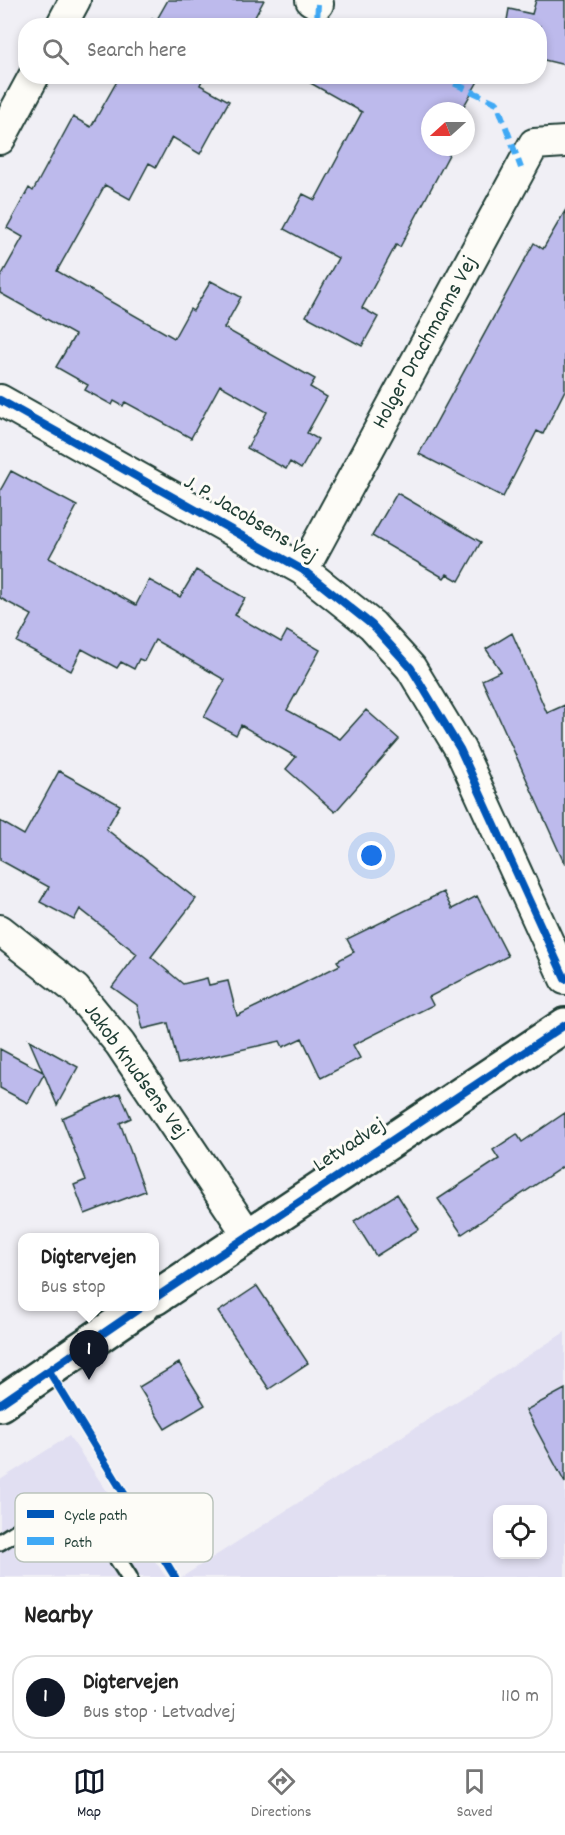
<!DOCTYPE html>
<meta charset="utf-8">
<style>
body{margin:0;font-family:Dekko,sans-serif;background:#f6f6f6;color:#222}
.controls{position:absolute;right:18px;bottom:18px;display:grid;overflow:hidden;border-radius:12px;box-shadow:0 3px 9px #0003}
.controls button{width:54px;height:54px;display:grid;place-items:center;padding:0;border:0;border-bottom:2px solid #e0e0e0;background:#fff;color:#222;font:30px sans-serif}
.compass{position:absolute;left:421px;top:102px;width:54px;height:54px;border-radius:50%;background:#fff;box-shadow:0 3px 9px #0003;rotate:249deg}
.you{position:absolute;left:372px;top:856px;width:21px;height:21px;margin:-15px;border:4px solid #fff;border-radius:50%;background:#1a73e8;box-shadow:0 0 0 9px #1a73e833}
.badge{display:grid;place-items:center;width:39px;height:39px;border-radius:50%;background:#111827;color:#fff;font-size:20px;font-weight:700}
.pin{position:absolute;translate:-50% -50px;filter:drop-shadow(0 2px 3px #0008)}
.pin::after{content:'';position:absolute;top:32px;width:21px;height:18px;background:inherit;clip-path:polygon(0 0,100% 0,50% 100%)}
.popup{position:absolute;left:18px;top:1233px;width:141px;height:78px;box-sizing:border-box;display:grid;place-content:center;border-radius:12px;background:#fff;filter:drop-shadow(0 2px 4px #0005);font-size:20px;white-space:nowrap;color:#767676}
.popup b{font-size:22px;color:#222}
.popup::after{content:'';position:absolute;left:50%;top:100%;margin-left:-12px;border:12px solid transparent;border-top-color:#fff}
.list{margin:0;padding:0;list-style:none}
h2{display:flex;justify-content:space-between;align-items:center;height:78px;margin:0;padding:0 24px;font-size:26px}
h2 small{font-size:20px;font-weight:400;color:#767676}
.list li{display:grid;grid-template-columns:39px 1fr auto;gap:18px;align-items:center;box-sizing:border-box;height:84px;margin:0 12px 12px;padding:0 12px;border:2px solid #e0e0e0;border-radius:24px}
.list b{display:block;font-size:22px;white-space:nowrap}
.list p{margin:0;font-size:20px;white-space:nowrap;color:#767676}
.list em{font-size:20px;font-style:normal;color:#767676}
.icon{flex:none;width:33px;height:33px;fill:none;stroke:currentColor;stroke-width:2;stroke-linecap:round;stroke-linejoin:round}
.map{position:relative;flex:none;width:565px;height:1577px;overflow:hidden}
.search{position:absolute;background:#fff;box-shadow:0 3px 9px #0003;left:18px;right:18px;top:18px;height:66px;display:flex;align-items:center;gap:15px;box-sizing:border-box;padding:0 21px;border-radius:24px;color:#767676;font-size:22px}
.sheet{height:174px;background:#fff}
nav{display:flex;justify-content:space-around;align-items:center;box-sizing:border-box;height:84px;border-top:2px solid #e0e0e0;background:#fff;font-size:16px;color:#767676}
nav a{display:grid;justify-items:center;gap:3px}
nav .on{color:#111827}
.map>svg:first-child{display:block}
</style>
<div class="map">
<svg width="565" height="1577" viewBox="0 0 565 1577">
<rect width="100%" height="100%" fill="#f0eff5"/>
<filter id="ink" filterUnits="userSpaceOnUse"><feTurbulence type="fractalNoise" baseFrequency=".0167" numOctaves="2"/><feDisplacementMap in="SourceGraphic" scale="12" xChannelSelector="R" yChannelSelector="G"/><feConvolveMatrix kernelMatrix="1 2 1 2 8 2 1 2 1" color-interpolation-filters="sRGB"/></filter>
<g filter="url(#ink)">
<path fill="#e1dff2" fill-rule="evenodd" d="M565,1332v245h-383zM498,1510h44v44h-44z
M69,1436l97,141h-166v-97z"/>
<path fill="#bdbaec" stroke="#1f3d34" stroke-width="1.5" d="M168,0h96l-9,17 14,8 -121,1 4,-7 4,2z
M536,0h29v65l-25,-6v-33h-34l3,-17 23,5z
M120,76h84l-4,9 29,16 -29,53 -28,-17 -16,30 -7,-4 -19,36 -25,-14 -48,86 117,67 16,-29 3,2 18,-30 30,16 -17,31 91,51 -5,8 17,10 -20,36 11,6 -17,30 -11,-7 -4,7 -39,-21 20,-36 -47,-27 -29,53 -66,-36 -2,4 -9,-5 -2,4 -27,-15 3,-5 -32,-18 19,-32 -75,-42v-15l23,-41 -16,-9 22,-40 4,3 40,-74 18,10z
M298,76h183l-20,35h-31v36h23l-53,100 -4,-2 -34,63 16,9 -16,29 -56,-30 32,-58 -54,-29 19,-35 12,6 47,-88z
M565,211v179l-22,44 -6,-3 -34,66 -84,-43 115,-211 9,6z
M11,471l66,35 -28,52 87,47 13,-25 31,17 16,-27 49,28 -10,17 46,27 6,-11 33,19 -33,60 53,29 26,-29 33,29 -64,73 -49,-43 10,-12 -55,-32 -5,10 -32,-18 21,-37 -70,-40 -11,21 -5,-2 -5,10 -13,-7 -4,6 -35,-19 -11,22 -54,-29 15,-27 -32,-17v-107z
M397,493l84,49 -22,39 -12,-7 -3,4 -72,-42z
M512,633l35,80 18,-8v160l-83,-185 19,-9 -15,-22z
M59,771l61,34 -14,24 90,70 -45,58 32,27 24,-6 2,7 19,-4 9,35 103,-51 -3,-4 17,-9 -7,-13 96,-47 9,17 25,-13 31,60 -79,41 4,8 -80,40 7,13 -39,20 -19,-40 -19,9 -3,-6 -102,23 -10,-41 -25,6 -6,-24 -25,-18 25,-33 -57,-45 -6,11 -34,-18 9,-15 -49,-27v-39l24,14z
M29,1040l49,27 -21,38 -13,-31 -16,29 -28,-15v-39l43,23z
M120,1093l11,25 -11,5 25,68 -60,23 -11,-29 12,-5 -24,-62z
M565,1113v52l-103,69 -24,-35 61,-40 -6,-9 24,-16 5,8z
M397,1194l22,35 -43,27 -22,-35z
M257,1286l51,77 -39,26 -51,-77z
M179,1363l26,42 -40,24 -26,-42z
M565,1389v94l-39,-73z"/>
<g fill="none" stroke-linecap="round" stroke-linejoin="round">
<g stroke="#1f3d34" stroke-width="20">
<path id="service" d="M0,1542l44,-28 51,10 34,53"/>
</g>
<g stroke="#1f3d34" stroke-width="34">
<path id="minor" d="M311,0l7,4
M61,26l14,-26
M0,139l34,-63
M0,400l303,170 69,55 39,43 49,81 105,230
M303,570l231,-426 31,-2
M0,930l75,59 45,55 128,191"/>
</g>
<g stroke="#1f3d34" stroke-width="38">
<path id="tertiary" d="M155,1298l410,-273
M0,1404l143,-98"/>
</g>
<use href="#service" stroke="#fdfcf7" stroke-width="15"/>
<use href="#minor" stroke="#fdfcf7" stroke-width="30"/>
<use href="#tertiary" stroke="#fdfcf7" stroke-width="33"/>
<path stroke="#3fa9f5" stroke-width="6" stroke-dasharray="12 6" stroke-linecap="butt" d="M318,4l-1,17 9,5
M438,76l59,27 24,65"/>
<g stroke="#fdfcf7" stroke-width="11">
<path id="cycleway" d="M0,400l303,170 69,55 39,43 49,81 105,230
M155,1298l410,-273
M49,1371l126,206
M0,1404l143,-98"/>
</g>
<use href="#cycleway" stroke="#0057b8" stroke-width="8"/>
</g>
</g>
<g text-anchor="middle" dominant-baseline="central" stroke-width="6" stroke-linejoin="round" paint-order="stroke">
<g font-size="22" fill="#1f3d34" stroke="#fdfcf7">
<text transform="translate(426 343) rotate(-61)">Holger Drachmanns Vej</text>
<text transform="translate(250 520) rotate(31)">J. P. Jacobsens Vej</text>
<text transform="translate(135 1072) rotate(54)">Jakob Knudsens Vej</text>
<text transform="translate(350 1146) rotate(-33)">Letvadvej</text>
</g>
</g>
<rect x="15" y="1493" width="198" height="69" rx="9" fill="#fdfcf7" stroke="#bac3bc" stroke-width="1.5"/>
<rect x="27" y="1510" width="27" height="8" fill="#0057b8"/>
<rect x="27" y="1537" width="27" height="8" fill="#3fa9f5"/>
<g font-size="16" fill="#1f3d34">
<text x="64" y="1520">Cycle path</text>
<text x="64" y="1547">Path</text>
</g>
</svg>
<div class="controls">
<button><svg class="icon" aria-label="locate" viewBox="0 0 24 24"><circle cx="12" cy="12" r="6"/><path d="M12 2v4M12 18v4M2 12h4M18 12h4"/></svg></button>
</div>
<svg class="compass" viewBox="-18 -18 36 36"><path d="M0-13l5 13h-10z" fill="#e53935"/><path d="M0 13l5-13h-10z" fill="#767676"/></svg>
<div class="you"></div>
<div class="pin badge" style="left:89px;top:1380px">1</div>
<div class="popup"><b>Digtervejen</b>Bus stop</div>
<div class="search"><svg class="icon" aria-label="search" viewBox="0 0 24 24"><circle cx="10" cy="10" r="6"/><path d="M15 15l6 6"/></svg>Search here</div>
</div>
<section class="sheet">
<h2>Nearby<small></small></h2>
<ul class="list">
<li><span class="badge">1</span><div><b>Digtervejen</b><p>Bus stop · Letvadvej</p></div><em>110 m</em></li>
</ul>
</section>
<nav>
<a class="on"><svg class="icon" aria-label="map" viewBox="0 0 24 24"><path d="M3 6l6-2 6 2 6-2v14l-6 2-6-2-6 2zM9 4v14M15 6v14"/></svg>Map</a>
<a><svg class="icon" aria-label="directions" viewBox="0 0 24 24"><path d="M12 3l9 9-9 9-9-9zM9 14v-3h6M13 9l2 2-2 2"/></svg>Directions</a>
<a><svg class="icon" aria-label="saved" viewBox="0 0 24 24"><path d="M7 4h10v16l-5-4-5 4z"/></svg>Saved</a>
</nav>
